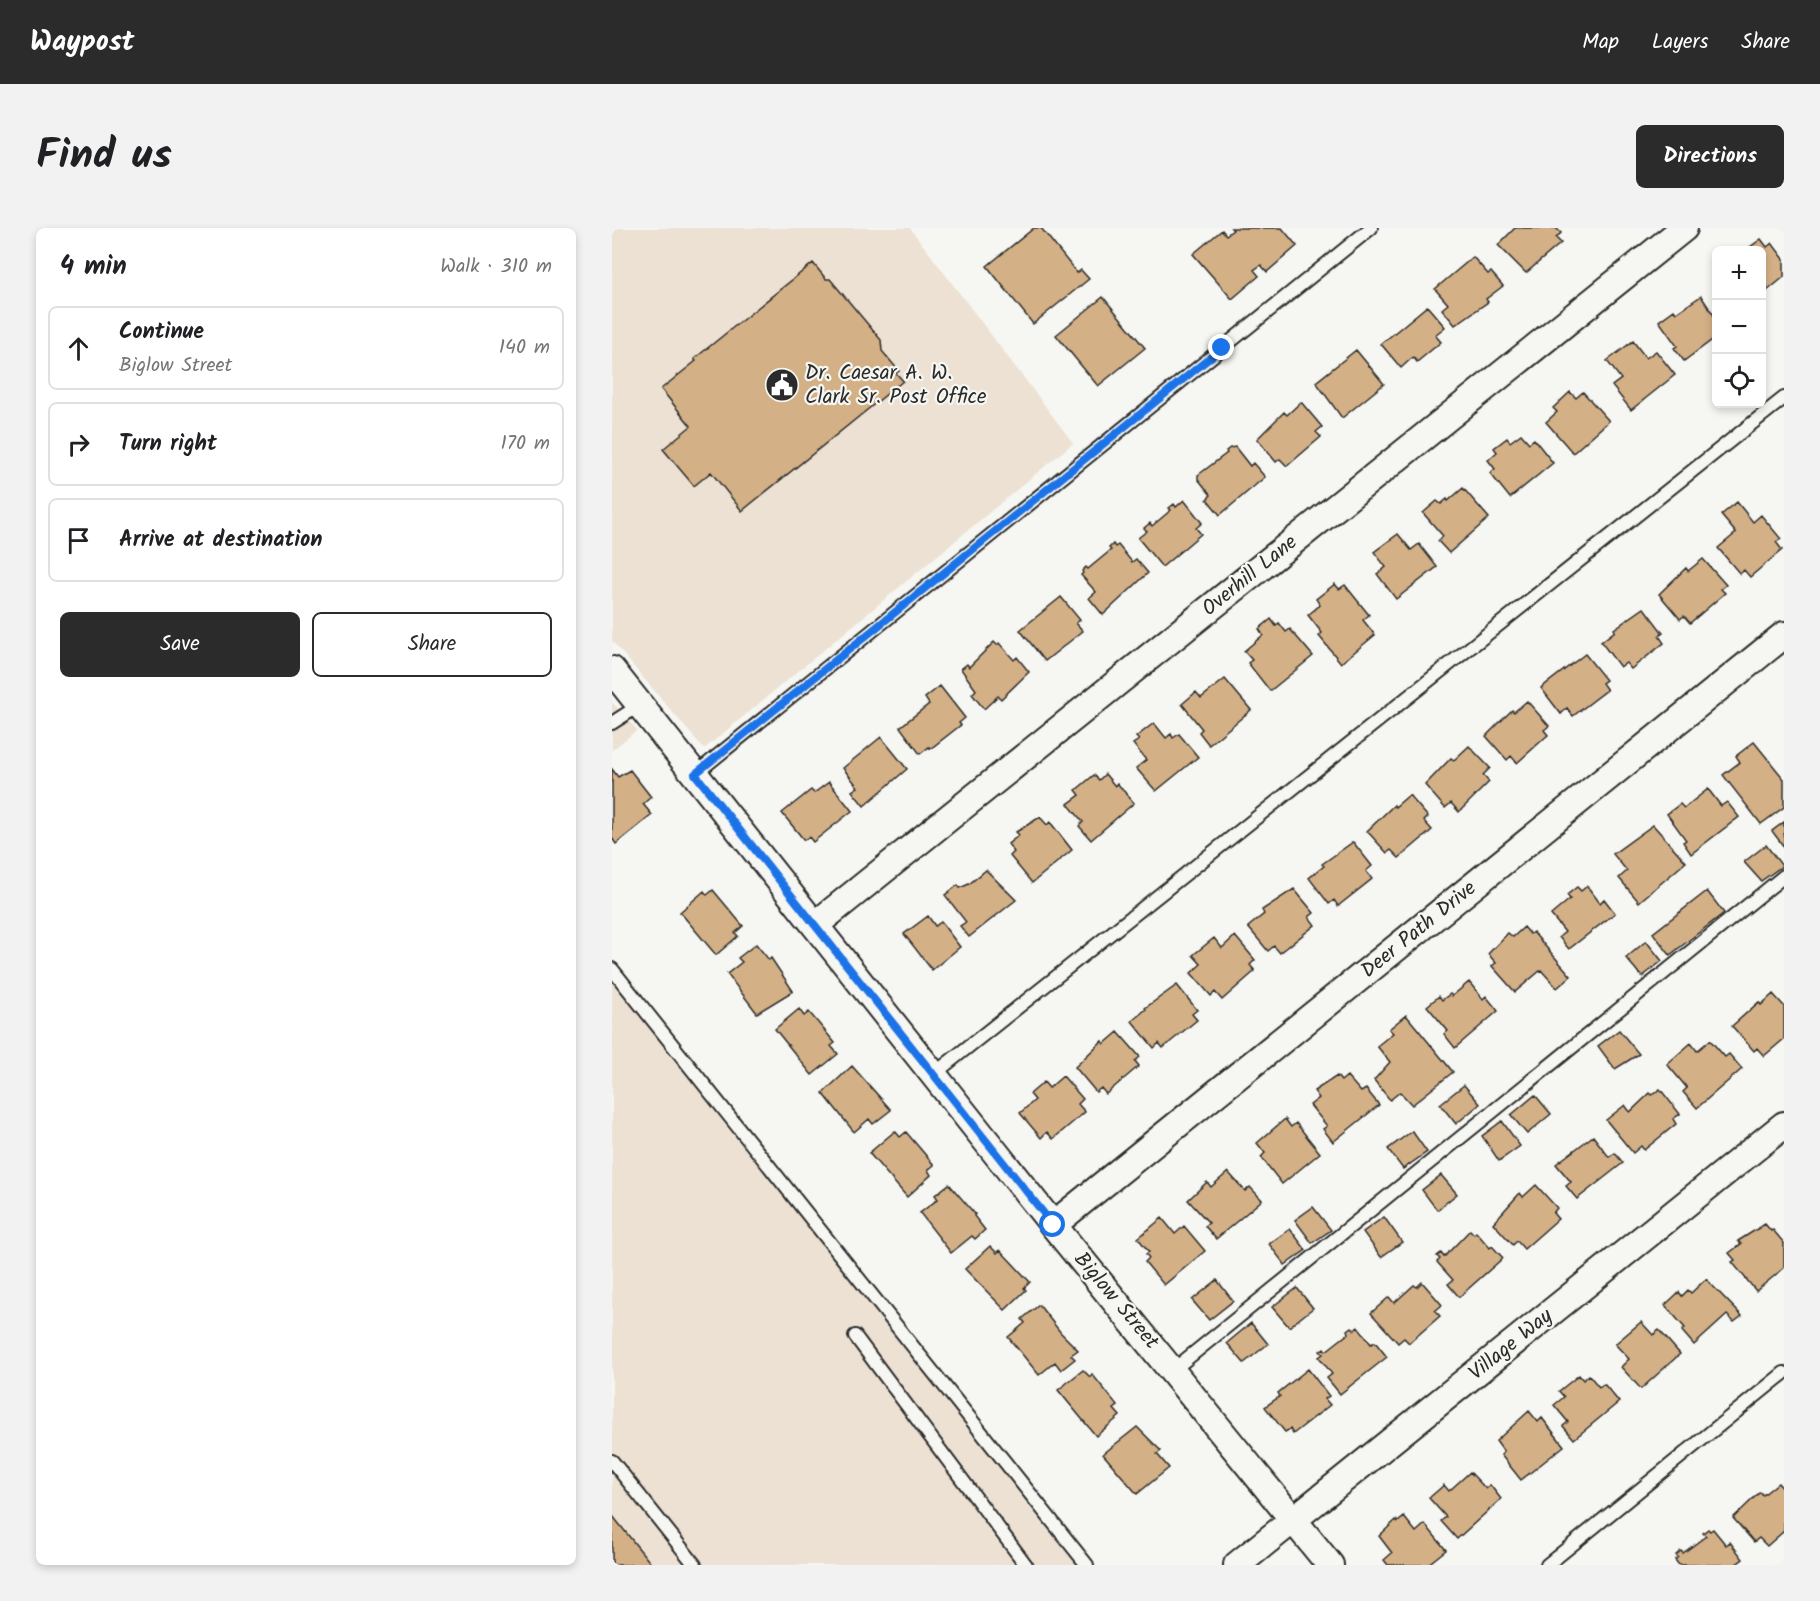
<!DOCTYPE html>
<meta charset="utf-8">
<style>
body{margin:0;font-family:Kalam,sans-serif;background:#f2f2f2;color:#202124}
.controls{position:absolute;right:18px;top:18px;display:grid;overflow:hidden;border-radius:9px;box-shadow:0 3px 9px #0003}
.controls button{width:54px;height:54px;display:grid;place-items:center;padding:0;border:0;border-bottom:2px solid #e0e0e0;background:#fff;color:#202124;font:30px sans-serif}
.stop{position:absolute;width:18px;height:18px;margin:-14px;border:4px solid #1a73e8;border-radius:50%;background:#fff}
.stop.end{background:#1a73e8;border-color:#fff;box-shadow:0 2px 6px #0008}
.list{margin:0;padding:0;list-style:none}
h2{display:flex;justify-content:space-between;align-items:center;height:78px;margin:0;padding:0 24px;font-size:26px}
h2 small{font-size:20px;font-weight:400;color:#757577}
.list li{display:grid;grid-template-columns:39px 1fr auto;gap:18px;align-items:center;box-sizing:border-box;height:84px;margin:0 12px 12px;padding:0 12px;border:2px solid #e0e0e0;border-radius:9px}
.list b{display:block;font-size:22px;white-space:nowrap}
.list p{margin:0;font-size:20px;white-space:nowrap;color:#757577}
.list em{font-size:20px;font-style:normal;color:#757577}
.actions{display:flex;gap:12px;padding:18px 24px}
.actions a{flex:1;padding:14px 0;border:2px solid #2b2b2b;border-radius:9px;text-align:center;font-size:21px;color:#2b2b2b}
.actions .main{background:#2b2b2b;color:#fff}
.icon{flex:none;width:33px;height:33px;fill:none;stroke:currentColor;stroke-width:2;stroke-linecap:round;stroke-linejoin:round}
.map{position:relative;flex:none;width:1172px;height:1337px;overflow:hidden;border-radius:9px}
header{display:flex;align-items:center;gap:36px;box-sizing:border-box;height:84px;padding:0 30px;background:#2b2b2b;color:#fff}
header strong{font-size:28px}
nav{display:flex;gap:33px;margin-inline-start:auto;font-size:21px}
.intro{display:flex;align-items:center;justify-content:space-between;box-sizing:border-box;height:144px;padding:0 36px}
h1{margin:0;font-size:42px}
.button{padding:15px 27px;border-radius:9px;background:#2b2b2b;color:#fff;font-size:21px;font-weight:700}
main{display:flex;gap:36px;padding:0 36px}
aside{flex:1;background:#fff;border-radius:9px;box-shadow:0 3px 9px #0003}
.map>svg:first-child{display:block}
</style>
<header>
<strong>Waypost</strong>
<nav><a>Map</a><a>Layers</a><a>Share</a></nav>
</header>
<div class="intro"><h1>Find us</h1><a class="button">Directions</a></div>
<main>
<aside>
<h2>4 min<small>Walk · 310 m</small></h2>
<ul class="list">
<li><svg class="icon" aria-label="ahead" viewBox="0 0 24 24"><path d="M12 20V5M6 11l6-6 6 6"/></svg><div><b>Continue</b><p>Biglow Street</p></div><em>140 m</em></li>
<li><svg class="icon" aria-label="right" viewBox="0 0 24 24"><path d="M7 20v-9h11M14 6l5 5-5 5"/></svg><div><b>Turn right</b></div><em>170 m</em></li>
<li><svg class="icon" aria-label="arrive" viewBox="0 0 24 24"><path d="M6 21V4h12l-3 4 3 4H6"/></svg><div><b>Arrive at destination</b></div></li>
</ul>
<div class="actions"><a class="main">Save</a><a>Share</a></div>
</aside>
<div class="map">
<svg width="1172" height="1337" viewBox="0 0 1172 1337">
<rect width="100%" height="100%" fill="#f6f6f2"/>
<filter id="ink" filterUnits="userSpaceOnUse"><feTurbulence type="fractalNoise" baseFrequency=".0167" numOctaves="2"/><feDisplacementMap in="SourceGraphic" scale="12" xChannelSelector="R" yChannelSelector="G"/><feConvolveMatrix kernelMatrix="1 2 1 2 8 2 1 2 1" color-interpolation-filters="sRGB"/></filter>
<g filter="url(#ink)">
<path fill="#ece1d2" d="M0,0h298l163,215 -369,306 -92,-108z
M0,474l25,28 -25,20z
M0,752l465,585h-465z"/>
<path fill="#d4b086" stroke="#2b2b2b" stroke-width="1.5" d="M422,0h7l36,45 4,-3 8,9 -56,45 -46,-58z
M619,0h51l15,18 -30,26 -6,-7 -7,5 5,6 -27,23 -39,-45 29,-24 4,5 7,-5z
M903,0h41l5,5 -5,5 5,5 -35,30 -28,-28z
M1149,11l6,8 5,-4 12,16v18l-22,18v-45h-16z
M861,29l15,17 3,-2 12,14 -17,13 2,3 -33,23 -13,-16 6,-5 -13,-15z
M201,35l13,16h4l51,61 1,11 17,20 -3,2 7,8 -161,130 -31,-39 -17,14 -31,-37 28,-23 -30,-37 35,-28 -2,-2z
M1089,68l14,21 1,-1v21l-32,24 -10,-13 3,-2 -18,-25 15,-11 2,3z
M491,69l42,51 -47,38 -42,-51z
M815,78l18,21 -10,8 6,7 -24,20 -4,-5 -12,11 -20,-24z
M1021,113l13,17 10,-7 19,24 -44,35 -19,-24 9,-7 -14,-18z
M744,122l28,34 -42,34 -26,-36z
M958,164l6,6 7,-6 26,29 -36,32 -27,-31 11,-10 -4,-4z
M689,174l21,25 -6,5 5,5 -34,29 -7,-7 -4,3 -19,-23 27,-27 3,3z
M909,206l8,9 5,-4 19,24 -43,35 -20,-25 5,-4 -7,-9 9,-8 -3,-4 13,-10 3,4z
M623,219l15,19 3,-3 12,14 -45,38 -13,-16 4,-4 -13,-16v-4l29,-22 -1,-2 4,-3z
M851,260l26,30 -40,35 -11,-12 5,-5 -20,-23 14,-12 4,3 6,-5 1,2z
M572,272l18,23 -6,5 5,6 -39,33 -24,-29 9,-7 -3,-3 6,-5 2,3 19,-16 -2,-2 5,-4 2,3z
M1125,274l16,20 8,-7 20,24 -5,3 6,8 -32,27 -6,-7 -4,4 -22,-26 18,-15 -15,-18z
M786,306l13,16 8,-6 18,23 -41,32 -19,-25 9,-7 -12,-15z
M501,316l2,3 3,-2 14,17 4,-3 12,14 -45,42 -14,-17 7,-6 -15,-17 2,-2 -1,-2 4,-4 2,2 23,-19 -2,-2z
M1091,331l23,26 -5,4 4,4 -35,30 -6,-7 -4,3 -21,-25 27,-26 2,3z
M723,356l4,5 6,-4 24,30 -6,5 12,15 -34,28 -22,-27 3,-3 -14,-18 12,-10 -4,-6z
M449,369l19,23 -4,3 7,8 -38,30 -25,-31z
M1032,380l19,25 -4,3 5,7 -33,26 -5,-6 -6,4 -19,-25 14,-11 -1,-2z
M659,391l5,7 3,-3 7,9 4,-3 23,27 -43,35 -22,-28 4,-3 -8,-9 19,-16 -4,-6z
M382,414l3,3 2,-2 15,17 3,-3 12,15 -28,27 -3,-3 -14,13 -12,-15 4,-4 -15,-21 6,-5 2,3z
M973,426l21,26 -4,3 5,7 -34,26 -6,-8 -6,6 -20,-26z
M613,451l26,31 -42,35 -10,-13 3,-3 -20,-25 14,-12 5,6z
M328,458l25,32 -6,5 2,2 -31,24 -1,-2 -9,7 -20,-27 29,-23 -4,-6z
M915,473l22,25 -5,4 4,5 -31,28 -6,-7 -4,4 -21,-24 26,-26 2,2z
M542,495l12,15 5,-4 2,4 6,-4 19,23 -42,34 -20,-23 10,-8 -13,-16 6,-4 -3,-3z
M269,509l26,32 -43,37 -12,-15 6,-4 -15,-19z
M1142,514l30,37v28l-23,17 -38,-49 17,-13 -4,-6z
M857,518l21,22 -7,7 6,7 -30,30 -8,-9 -6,5 -20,-23 26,-27 3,2z
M0,541l6,8 12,-7 21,27 -8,7 9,11 -36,29 -4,-6z
M493,546l10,12 2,-3 17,20 -43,37 -12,-14 4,-4 -15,-18 12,-9 -4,-5 18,-15 5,5z
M217,554l23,29 -39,31 -4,-5 -5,3 -22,-27 29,-23 3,3z
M1096,561l13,17 6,-4 12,15 -48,37 -8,-12 3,-2 -19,-26 13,-10 4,4z
M797,567l19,22 -4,4 8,9 -33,28 -8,-8 -4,3 -20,-22 27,-26 1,2z
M428,589l7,8 3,-3 22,28 -40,33 -22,-27 4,-4 -6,-8 11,-9 -3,-3z
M1172,594v25l-12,-16z
M1041,597l33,37 -47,40 -20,-24 8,-7 -14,-17z
M741,614l19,24 -6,5 6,8 -34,27 -4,-6 -5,4 -20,-26 15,-12 -2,-2z
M1154,617l16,21 -21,15 -17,-19z
M374,642l30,30 -47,37 -9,-11 6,-4 -21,-27 13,-10 2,3 9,-4z
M975,658l13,17 4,-4 11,14 -46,36 -10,-12 6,-5 -14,-17 19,-16 -3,-4 10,-8 4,4z
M682,661l20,24 -5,4 6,8 -35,28 -6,-7 -6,5 -20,-24 16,-13 -2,-4z
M101,662l30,36 -8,7 3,3 -22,19 -36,-43 24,-21 3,4z
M1095,663l17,22 -54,42 -17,-22z
M316,688l7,10 6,-4 19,25 -28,23 -28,-36z
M912,699l6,7 3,-2 38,44 -14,12 -16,-18 -26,22 -23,-26 4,-3 -8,-9 20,-21 5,4z
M623,708l20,24 -5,5 5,6 -33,29 -7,-8 -4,4 -20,-23 10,-9 -8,-9 21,-17 8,10z
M1034,713l16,20 -20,16 -16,-19z
M144,716l13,16 2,-2 22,33 -36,22 -30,-39 15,-12 -4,-4z
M857,754l14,17 3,-3 12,15 -43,37 -11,-14 4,-3 -21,-25 12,-10 3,4 8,-6 2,2z
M565,757l20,25 -5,4 5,6 -34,28 -4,-5 -5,5 -22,-27 14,-12 -1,-1z
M1161,766l11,12v33l-20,17 -7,-8 -3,3 -22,-25 27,-24 2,3z
M187,781l5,7 5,-4 26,31 -4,3 7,8 -26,21 -37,-46z
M794,787l47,57 -41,33 -12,-13 -10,8 -16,-20 16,-18 -13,-16 16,-13 -4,-4z
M1007,802l20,24 -24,15 -17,-23z
M506,804l22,25 -5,4 4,5 -33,28 -5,-6 -5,4 -21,-25 27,-26 2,3z
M1098,812l15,17 4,-3 13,15 -45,39 -14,-16 4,-4 -20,-24 24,-21 6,8z
M240,838l39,44 -18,14 -4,-5 -15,13 -31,-39z
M451,848l20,23 -5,5 7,8 -32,27 -6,-7 -6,6 -21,-25 15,-13 -5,-6 14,-12 5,6z
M725,848l4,5 6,-5 14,16 5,-3 13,16 -46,37 -10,-13 4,-3 -17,-21 9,-7 -5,-7z
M852,857l16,19 -24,20 -16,-20z
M1048,861l20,25 -7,5 3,5 -32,26 -3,-4 -8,7 -27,-33 19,-15 5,7 20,-19 2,2z
M923,867l16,19 -24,20 -16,-19z
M673,891l6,8 5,-4 24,30 -38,31 -21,-27 4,-4 -8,-10z
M890,893l18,25 -21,15 -17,-25z
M283,903l5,6 6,-5 28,33 -6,5 3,5 -24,22 -38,-44z
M800,903l15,21 -24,17 -15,-20z
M981,908l16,21 6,-4 8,10 -46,36 -11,-13 5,-4 -15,-18z
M616,944l17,19 5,-4 12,13 -46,39 -11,-13 4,-3 -21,-23 19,-18 4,5z
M829,947l16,19 -20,16 -15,-20z
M337,956l26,30 -1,2 11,14 -10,9 -3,-3 -21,17 -31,-40 18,-14 -3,-4z
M924,957l21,23 -4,5 5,6 -34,30 -7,-8 -4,4 -20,-22 27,-30 3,4z
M701,979l18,23 -19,13 -17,-23z
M772,989l18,25 -21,15 -18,-25z
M550,990l13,16 9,-8 21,25 -41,34 -19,-23 4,-4 -3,-4 3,-2 -11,-14z
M1153,996l6,7 2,-1 11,13v25l-28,23 -24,-29 3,-2 -6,-7 12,-9 -3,-3z
M678,1001l16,21 -21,15 -16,-21z
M858,1002l4,4 2,-2 14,16 2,-2 11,12 -44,39 -11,-13 5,-4 -16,-18 3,-3 -3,-3 4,-3 3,4z
M378,1018l7,7 3,-3 30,32 -6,6 2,2 -2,2 -19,18 -40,-41z
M1094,1051l36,37 -8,6 -7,-7 -33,30 -12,-14 3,-3 -20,-23 14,-13 3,4 6,-6 3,3z
M605,1052l16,21 -24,19 -17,-20z
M810,1054l20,23 -7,6 5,5 -31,27 -5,-5 -6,5 -27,-30 18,-16 5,6 20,-18 3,2z
M685,1060l16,20 -24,19 -17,-20z
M427,1077l22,28 17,17 -7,5 4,4 -14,11 -6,-8 -16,13 -31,-38 17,-14 -3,-4z
M1029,1094l12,13 6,-5 21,24 -39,35 -20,-22 8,-8 -14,-15z
M639,1095l17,21 -24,19 -17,-20z
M740,1099l3,3 3,-3 13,17 4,-2 12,15 -47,37 -13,-16 5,-4 -13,-17 4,-3 -3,-3 4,-3 2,3 23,-18 -1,-3z
M696,1141l21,27 -4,3 5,6 -37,29 -3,-5 -5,3 -20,-25 15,-11 -2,-3z
M471,1142l7,7 2,-3 26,32 -4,3 6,7 -24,20 -38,-46z
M967,1147l4,5 6,-5 10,12 5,-3 15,18 -45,37 -11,-13 5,-4 -14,-17 10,-8 -5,-6z
M917,1183l9,11 4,-4 22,28 -43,34 -20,-25 3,-3 -8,-11z
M525,1199l24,24 -4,3 12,14 -32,26 -34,-40z
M858,1244l16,17 4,-4 11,14 -44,40 -16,-18 5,-4 -17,-19 15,-13 5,6z
M1166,1255l6,7v41l-17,15 -8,-8 -5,4 -21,-24 27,-26 3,3z
M0,1287l40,50h-40z
M792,1289l12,15 9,-8 21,26 -19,15h-39l-4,-5 8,-7 -13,-17 17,-16 2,2z
M1096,1301l2,2 3,-2 13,16 4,-3 13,17 -8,6h-56l-4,-5 3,-3 -2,-2 5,-4 2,2 23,-17 -3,-3z"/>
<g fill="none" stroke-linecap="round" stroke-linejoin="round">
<g stroke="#2b2b2b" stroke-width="16">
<path id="service" d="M0,495l28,-18
M83,546l676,-546
M0,741l475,596
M322,846l850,-676
M243,1108l171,229
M561,1142l611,-494
M0,1233l83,104
M935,1337l237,-192"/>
</g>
<g stroke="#2b2b2b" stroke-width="30">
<path id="minor" d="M0,442l441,555 277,340
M203,697l869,-697
M441,997l731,-590
M625,1337l547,-440"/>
</g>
<use href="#service" stroke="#f6f6f2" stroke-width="12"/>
<use href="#minor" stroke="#f6f6f2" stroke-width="26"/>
</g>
</g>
<g fill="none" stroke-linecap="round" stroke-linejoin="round" filter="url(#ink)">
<path stroke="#1a73e8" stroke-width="8" d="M441,997l-358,-451 527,-426"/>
</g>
<defs>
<g id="civic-disc" transform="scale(1.725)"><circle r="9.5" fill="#2b2b2b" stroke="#f6f6f2"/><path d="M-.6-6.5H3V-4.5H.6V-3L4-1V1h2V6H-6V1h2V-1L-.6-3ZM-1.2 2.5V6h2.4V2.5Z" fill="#fff"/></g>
</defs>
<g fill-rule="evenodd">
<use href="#civic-disc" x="170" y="157"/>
</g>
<g text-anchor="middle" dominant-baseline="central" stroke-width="4.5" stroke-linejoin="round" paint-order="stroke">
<g font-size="21" fill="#2b2b2b" stroke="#f6f6f2" text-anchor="start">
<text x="193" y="145">Dr. Caesar A. W.<tspan x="193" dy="24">Clark Sr. Post Office</tspan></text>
</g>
<g font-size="21" fill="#2b2b2b" stroke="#f6f6f2">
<text transform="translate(638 348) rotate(-39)">Overhill Lane</text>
<text transform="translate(807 702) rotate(-39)">Deer Path Drive</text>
<text transform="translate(504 1073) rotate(50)">Biglow Street</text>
<text transform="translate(899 1117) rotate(-39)">Village Way</text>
</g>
</g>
</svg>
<div class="controls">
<button>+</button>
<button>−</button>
<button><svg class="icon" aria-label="locate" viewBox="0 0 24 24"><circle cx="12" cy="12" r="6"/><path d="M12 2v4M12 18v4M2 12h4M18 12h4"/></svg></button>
</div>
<div class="stop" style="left:441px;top:997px"></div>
<div class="stop end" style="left:610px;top:120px"></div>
</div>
</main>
